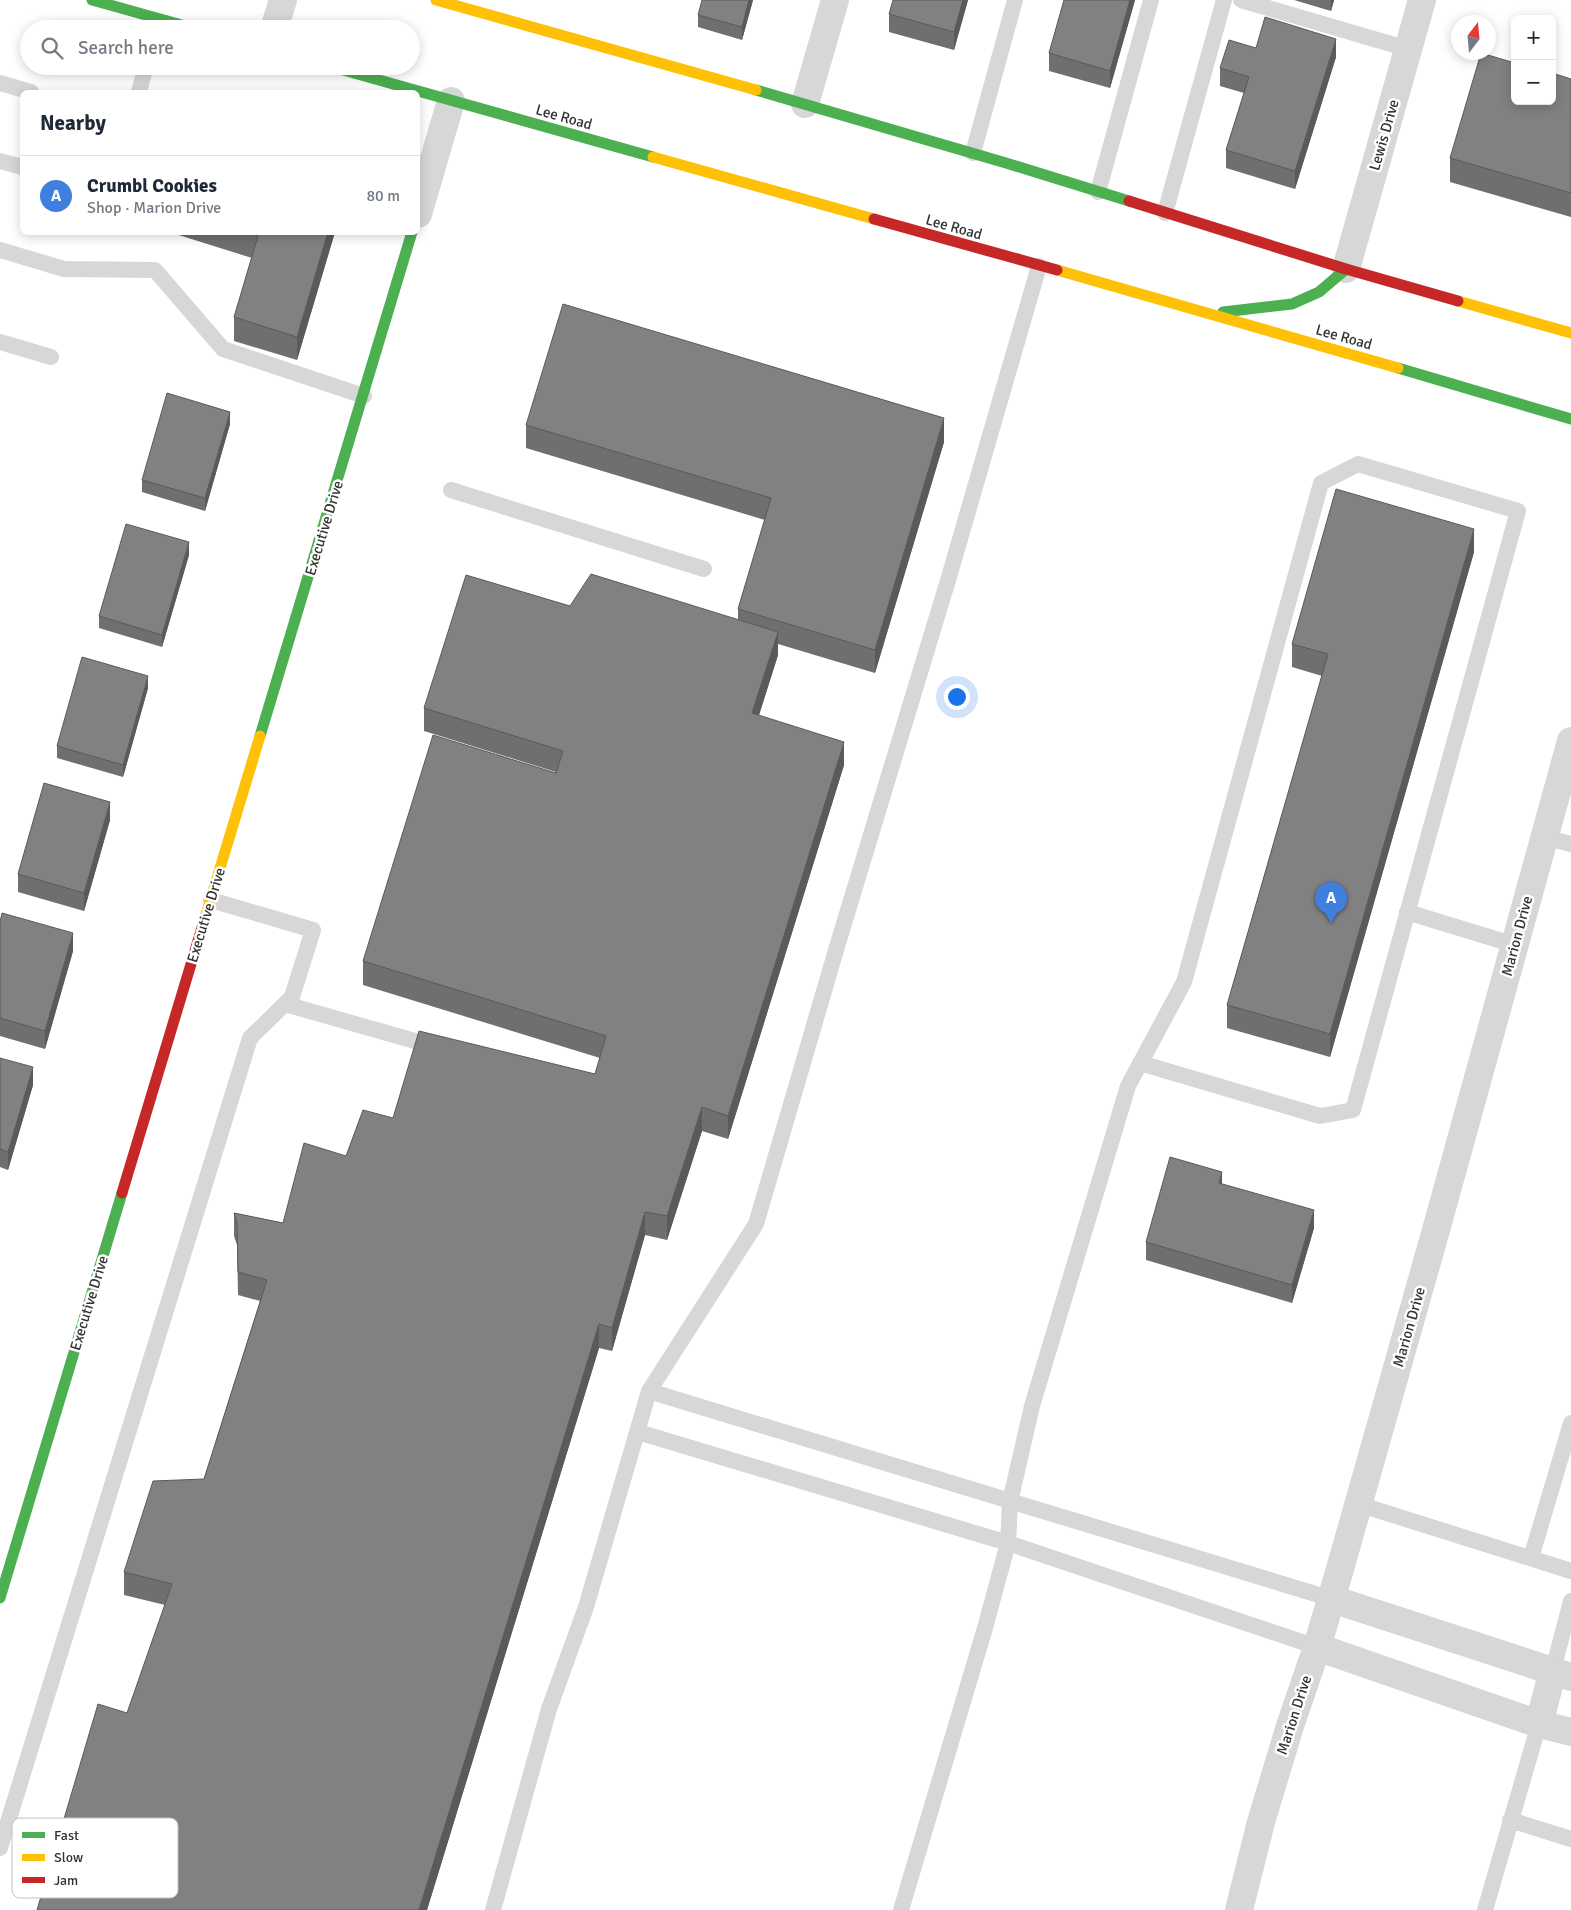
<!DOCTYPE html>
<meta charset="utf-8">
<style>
body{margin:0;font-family:Signika,sans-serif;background:#f2f2f3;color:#1f2937}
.controls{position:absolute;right:15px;top:15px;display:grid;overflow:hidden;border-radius:8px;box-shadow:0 2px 12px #0003}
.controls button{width:45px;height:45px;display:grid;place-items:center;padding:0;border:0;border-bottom:1px solid #e0e1e3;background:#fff;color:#1f2937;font:25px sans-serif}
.compass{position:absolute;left:1451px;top:15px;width:45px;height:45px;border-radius:50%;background:#fff;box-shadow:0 2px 12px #0003;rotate:16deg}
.you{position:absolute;left:956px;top:696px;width:18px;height:18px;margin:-12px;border:4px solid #fff;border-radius:50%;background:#1a73e8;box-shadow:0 0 0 8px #1a73e833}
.badge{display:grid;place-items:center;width:32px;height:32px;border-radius:50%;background:#7c3aed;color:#fff;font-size:16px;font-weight:700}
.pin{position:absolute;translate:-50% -41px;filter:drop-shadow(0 1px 2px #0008)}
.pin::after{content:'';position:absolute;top:26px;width:18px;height:15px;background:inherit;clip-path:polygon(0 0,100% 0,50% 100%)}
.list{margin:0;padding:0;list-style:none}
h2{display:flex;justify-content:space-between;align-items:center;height:65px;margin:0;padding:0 20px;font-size:21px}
h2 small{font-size:16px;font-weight:400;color:#747a83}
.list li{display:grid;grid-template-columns:32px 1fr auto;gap:15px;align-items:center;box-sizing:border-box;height:80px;padding:0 20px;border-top:1px solid #e0e1e3}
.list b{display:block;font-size:19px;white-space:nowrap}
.list p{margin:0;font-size:16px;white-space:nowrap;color:#747a83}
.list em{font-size:16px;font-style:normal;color:#747a83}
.icon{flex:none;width:28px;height:28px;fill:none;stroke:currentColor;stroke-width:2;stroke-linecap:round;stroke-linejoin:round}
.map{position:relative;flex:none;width:1571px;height:1910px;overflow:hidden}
.search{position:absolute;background:#fff;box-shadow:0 2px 12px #0003;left:20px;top:20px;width:400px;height:55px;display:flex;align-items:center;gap:12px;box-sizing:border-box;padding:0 18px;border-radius:28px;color:#747a83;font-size:19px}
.panel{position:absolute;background:#fff;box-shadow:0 2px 12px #0003;left:20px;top:90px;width:400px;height:145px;border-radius:8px}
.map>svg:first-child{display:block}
</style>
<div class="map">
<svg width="1571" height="1910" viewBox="0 0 1571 1910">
<rect width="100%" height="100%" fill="#fff"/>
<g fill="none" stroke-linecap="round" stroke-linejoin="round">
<path stroke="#d7d7d7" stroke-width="16" d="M1241,0l167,49
M0,83l31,9
M139,92l7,-26
M973,153l42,-153
M0,161l22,6
M1098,192l53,-192
M1165,213l59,-213
M0,250l64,19 91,1 68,79 141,47
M0,342l51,15
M451,490l253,79
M1544,837l27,7
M1407,912l108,33
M285,1004l151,43
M649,1391l683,208
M638,1432l370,111 309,104
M1358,1504l213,67
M1531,1558l40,-135
M1553,1670l18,-69
M1510,1820l61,19
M0,1848l250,-810 42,-41 21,-67 -102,-30
M493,1910l56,-201 37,-102 63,-216 107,-167 80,-274 113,-373 90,-311
M901,1910l84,-282 23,-85 2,-41 22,-96 96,-320 56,-104 137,-499 37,-19 160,47 -165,599 -33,6 -180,-53
M1485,1910l54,-186"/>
<path stroke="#d7d7d7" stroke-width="28" d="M274,29l9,-29
M805,104l30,-104
M418,214l33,-113
M1346,269l76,-269
M1332,1599l239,78
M1317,1647l222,77 32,8
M1539,1724l14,-54
M1239,1910l22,-88 29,-96 27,-79 23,-78 96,-339 135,-489"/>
<path stroke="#4caf50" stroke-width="11" d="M92,0l104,29
M329,66l324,91
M756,90l250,73 123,38
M1223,312l69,-8 27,-12 27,-23
M1398,368l173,51
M260,736l152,-504
M0,1598l122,-405"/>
<path stroke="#ffc107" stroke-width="11" d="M436,0l320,90
M653,157l221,62
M1057,270l341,98
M1458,301l113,32
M204,921l56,-185"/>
<path stroke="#c62828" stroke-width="11" d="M1129,201l217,68 112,32
M874,219l183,51
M122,1193l82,-272"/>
</g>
<path fill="#6f6f6f" d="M753,0l-11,40 -44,-13v-12z
M968,0l-14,50 -65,-18v-18z
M1064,0h71l-25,88 -61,-17v-18z
M1294,0h40l-3,11z
M1256,48l80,9 -41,132 -69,-21v-18l18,-57 -24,-7v-18z
M1571,79v138l-121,-35v-24z
M169,232h166l-38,128 -63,-19v-24l18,-59z
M230,424l-25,87 -63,-19v-12z
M526,425l418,17 -69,231 -97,-29v11l-19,60 85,50 -116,374 -26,-8 -35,109 -22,-5 -33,116 -13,-3 -172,562h-390l90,-197 38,-108 -41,-10v-23l80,-93 56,-178 -22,-6 -1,-50 -3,-9v-23l49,10 63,-67 47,-38 202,-44 5,-16 -237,-73v-24l193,-189 -132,-41v-23l146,-102 168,14v-11l27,-89 -239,-72z
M1474,552l-144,505 -103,-29v-23l95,-329 -30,-9v-23z
M189,555l-27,92 -63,-19v-12z
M148,688l-25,89 -66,-19v-12z
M110,820l-26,91 -66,-19v-18z
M0,922l73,29 -28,98 -45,-13z
M0,1058l33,27 -25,85 -8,-3z
M1222,1184l92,44 -22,75 -146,-43v-18z"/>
<path fill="#5a5a5a" d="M749,0h4l-11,40v-13z
M963,0h5l-14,50v-18z
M1130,0h5l-25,88v-17z
M1331,0h3l-3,11z
M1336,39v18l-41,132v-18z
M328,232h7l-38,128v-23z
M230,412v12l-25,87v-13z
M944,418v24l-69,231v-23z
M1474,529v23l-144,505v-23z
M189,542v13l-27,92v-12z
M778,632v23l-26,82v-24z
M148,676v12l-25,89v-12z
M844,742v23l-116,374v-23z
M110,802v18l-26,91v-18z
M73,933v18l-28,98v-18z
M33,1067v18l-25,85v-18z
M702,1107v24l-35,109v-24z
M1222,1172v18l-3,-7z
M1314,1210v18l-22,75v-18z
M645,1212v23l-33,116v-23z
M599,1324v24l-172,562h-8z"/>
<path fill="#818181" stroke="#5a5a5a" d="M702,0h47l-7,27 -44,-12z
M893,0h70l-9,32 -65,-18z
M1064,0h66l-20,71 -61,-18z
M1265,17l71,22 -41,132 -69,-21 23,-73 -29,-9 9,-28 27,8z
M1481,53l34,10v38h37v-28l19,6v114l-121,-35z
M246,232h82l-31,105 -63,-20 24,-81z
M563,304l381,114 -69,232 -137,-41 33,-111 -245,-73z
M167,393l63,19 -25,86 -63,-18z
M1336,489l138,40 -144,505 -103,-29 101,-351 -36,-10z
M126,524l63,18 -27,93 -63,-19z
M591,574l187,58 -26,81 92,29 -116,374 -26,-9 -35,109 -22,-4 -33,116 -13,-4 -180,586h-382l61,-206 29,9 45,-129 -48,-12 29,-91 51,-2 63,-199 -29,-8 -1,-50 -3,-9 49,10 21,-80 42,13 17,-46 30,8 26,-87 176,43 11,-38 -243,-75 70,-226 123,38 7,-22 -139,-43 42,-133 104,31z
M82,657l66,19 -25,89 -66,-19z
M44,783l66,19 -26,91 -66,-19z
M2,913l71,20 -28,98 -45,-13v-96z
M0,1058l33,9 -25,85 -8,-3z
M1170,1157l52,15 -3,11 95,27 -22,75 -146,-43z"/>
<g text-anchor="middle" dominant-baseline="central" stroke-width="5" stroke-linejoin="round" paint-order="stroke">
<g font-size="15" fill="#333" stroke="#fff">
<text transform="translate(564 117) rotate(16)">Lee Road</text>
<text transform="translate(1384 135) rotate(-74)">Lewis Drive</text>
<text transform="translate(954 227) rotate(16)">Lee Road</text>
<text transform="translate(1344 337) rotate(16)">Lee Road</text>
<text transform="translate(324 528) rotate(-73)">Executive Drive</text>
<text transform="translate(206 915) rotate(-73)">Executive Drive</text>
<text transform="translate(1517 936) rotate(-75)">Marion Drive</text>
<text transform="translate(89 1303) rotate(-73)">Executive Drive</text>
<text transform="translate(1409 1327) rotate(-74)">Marion Drive</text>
<text transform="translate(1294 1715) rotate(-72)">Marion Drive</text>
</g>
</g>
<rect x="12" y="1818" width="166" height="80" rx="8" fill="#fff" stroke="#c2c2c2" stroke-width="1"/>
<rect x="22" y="1832" width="23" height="6" fill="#4caf50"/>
<rect x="22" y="1854" width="23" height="7" fill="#ffc107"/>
<rect x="22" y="1877" width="23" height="6" fill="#c62828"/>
<g font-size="14" fill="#333">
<text x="54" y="1840">Fast</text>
<text x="54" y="1862">Slow</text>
<text x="54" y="1885">Jam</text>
</g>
</svg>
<div class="controls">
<button>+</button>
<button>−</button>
</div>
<svg class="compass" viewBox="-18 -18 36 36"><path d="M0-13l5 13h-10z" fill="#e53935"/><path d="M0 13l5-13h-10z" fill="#747a83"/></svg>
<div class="you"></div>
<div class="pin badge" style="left:1331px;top:923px;background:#3f7fe0">A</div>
<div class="search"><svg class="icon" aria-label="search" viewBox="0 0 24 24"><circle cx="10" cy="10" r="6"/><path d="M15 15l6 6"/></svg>Search here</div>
<section class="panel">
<h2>Nearby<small></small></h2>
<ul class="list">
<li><span class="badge" style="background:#3f7fe0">A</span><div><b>Crumbl Cookies</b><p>Shop · Marion Drive</p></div><em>80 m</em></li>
</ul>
</section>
</div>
